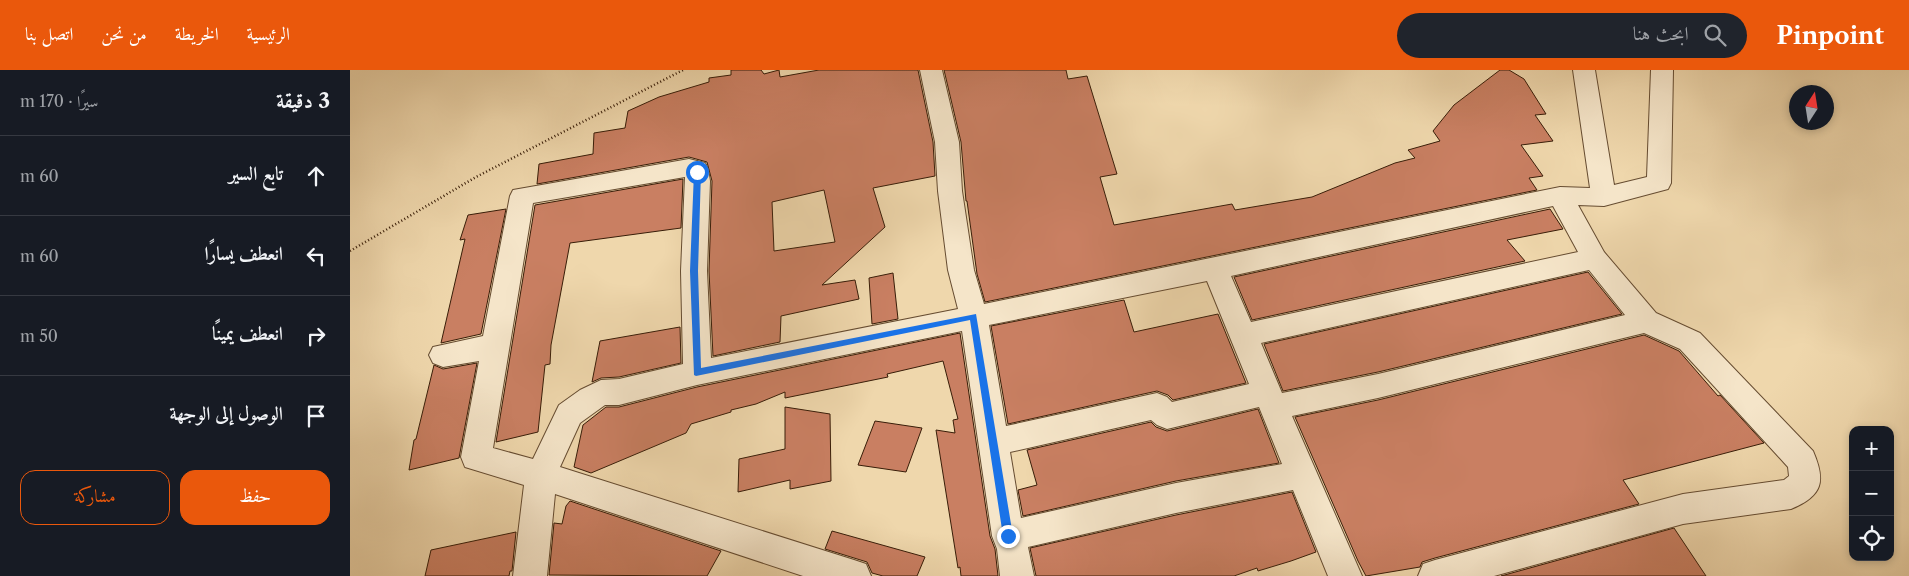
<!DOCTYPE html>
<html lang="ar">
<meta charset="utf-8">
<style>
body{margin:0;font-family:"Libre Caslon Text",Amiri,serif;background:#20242c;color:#f1f3f6;direction:rtl}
.controls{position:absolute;right:15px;bottom:15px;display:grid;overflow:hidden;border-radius:10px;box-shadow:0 2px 8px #0003}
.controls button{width:45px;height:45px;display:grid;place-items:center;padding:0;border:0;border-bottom:1px solid #363941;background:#171b24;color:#f1f3f6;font:25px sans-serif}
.compass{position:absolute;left:1439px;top:15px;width:45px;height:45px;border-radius:50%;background:#171b24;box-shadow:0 2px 8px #0003;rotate:12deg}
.stop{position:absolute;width:15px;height:15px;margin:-11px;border:4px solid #1a73e8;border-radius:50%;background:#fff}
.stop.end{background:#1a73e8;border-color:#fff;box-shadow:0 1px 5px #0008}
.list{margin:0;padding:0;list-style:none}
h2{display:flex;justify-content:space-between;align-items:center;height:65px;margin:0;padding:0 20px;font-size:21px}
h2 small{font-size:16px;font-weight:400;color:#9ea1a6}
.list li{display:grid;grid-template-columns:32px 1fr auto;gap:15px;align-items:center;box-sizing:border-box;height:80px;padding:0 20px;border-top:1px solid #363941}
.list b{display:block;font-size:19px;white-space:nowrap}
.list em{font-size:16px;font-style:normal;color:#9ea1a6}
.actions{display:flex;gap:10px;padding:15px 20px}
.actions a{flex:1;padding:11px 0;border:1px solid #ea580c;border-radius:15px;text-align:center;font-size:18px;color:#ea580c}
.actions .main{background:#ea580c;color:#fff}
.icon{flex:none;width:28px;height:28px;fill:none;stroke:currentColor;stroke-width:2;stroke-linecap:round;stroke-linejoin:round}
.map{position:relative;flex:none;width:1559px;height:506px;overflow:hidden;direction:ltr}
header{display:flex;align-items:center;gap:30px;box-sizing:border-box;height:70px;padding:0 25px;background:#ea580c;color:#fff}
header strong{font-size:24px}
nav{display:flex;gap:28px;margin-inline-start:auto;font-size:18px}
.search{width:350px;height:45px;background:#20242c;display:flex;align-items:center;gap:12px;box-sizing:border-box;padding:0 18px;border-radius:28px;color:#9ea1a6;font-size:19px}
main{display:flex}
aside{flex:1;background:#171b24}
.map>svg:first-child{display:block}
</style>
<header>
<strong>Pinpoint</strong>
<div class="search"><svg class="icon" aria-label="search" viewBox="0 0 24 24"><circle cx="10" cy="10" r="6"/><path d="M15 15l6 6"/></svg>ابحث هنا</div>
<nav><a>الرئيسية</a><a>الخريطة</a><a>من نحن</a><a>اتصل بنا</a></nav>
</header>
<main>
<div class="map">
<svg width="1559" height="506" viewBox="0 0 1559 506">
<rect width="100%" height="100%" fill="#efd7ac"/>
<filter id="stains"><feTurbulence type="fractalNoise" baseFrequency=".004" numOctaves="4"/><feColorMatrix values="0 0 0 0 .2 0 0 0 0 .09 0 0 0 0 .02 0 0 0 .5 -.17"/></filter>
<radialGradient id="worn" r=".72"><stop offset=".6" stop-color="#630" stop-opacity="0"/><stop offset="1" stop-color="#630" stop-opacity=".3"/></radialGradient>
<path fill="#c97f62" stroke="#381d08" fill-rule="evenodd" d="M381,0h30l3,4 15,-4 1,7 39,-7h99l15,72 2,34 -62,12 12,39 -63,58 33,-5 4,19 -78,17 -1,26 -67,14 -4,-85 3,-90 -5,-19 -18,-5 -152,27 2,-20 54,-10 1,-21 31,-5 3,-17 31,-14 50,-15v-4l22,-3zM474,120l11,52 -61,9 -2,-49z
M594,0h122l2,9 19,-3 30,98 -17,3 14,48 118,-21 3,6 77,-13 83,-34 20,-5 -7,-8 32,-9 -7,-10 21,-26 46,-35h9l15,9 22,35 -11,1 18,26 -32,4 22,31 -14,2 8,12 -552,112 -8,-28 -10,-73h-1l-5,-59z
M333,109l-2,49 -111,15 -19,102 -1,19 -5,1 -7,67 -42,10 39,-237z
M156,139l-25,125 -40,9 24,-104 -5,1 8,-25z
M1200,139l13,20 -56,11 18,21 -273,59 -18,-43z
M1238,202l34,42 -244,58 -95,19 -19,-47z
M543,203l5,46 -26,5 -3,-46z
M774,230l10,32 84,-18 28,69 -73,17 -5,-5 -11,-4 -149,33 -17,-98z
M330,257l1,36 -62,14 -18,1 -9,4 8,-41z
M610,263l30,203 5,13 3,27h-37l-1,-9 -2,1 -22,-138 19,3 -2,-13 5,-1 -15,-58 -56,13 1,3 -103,21v-6l-29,12 -25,6v2l-40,12 -5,9 -95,40 -17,-6 9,-42 23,-18h13l78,-20z
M1294,265l35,16 39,45 2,-1 44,48 -141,37 16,24 -204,54 -13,4 -2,5 -54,9 -8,-15 -63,-144 83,-17z
M127,293l-18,95 -50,12 5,-30 2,-1 18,-74 9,4z
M435,337l45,7 1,67 -41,8v-9l-52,12 1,-33 46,-10z
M908,339l21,54 -103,18 -153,35 -5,-26 19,-5 -10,-35 124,-28 5,5 11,4z
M525,351l47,7 -16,44 -48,-7z
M942,422l24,60 -25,9 -33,10 -1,-3 -23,8h-198l-6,-28 146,-33z
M220,431l151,50 -14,25 -158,-1 5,-52 8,1 4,-18z
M1324,458l32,48h-205z
M482,461l93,26 -8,19h-34l-11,-3 -5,-11 -42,-13z
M166,462l-4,39h-2l-1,5h-84l6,-26z"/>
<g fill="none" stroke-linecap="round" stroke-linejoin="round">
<g stroke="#664c31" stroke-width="2">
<path id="minor" d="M570,0h22l17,72 3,49 12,79 10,34 576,-117 30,1 -17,-118h22l19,115 33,-8 4,-107h22l-2,113 -3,6 -64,17 -26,-1 26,47 52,61 44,20 113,118c13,30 10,45 -22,58l-108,15 -189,52h-76l5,-12 12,-4 248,-66 101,-14 5,-4 -1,-9 -108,-118 -36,-16 -266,65 -86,18 70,160h-34l-35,-86 -117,23 -148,34 6,29h-34l-3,-27 -5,-13 -30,-205 -265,54 -78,20h-14l-25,18 -20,44 294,93 12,4 5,12h-68l-248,-82 -8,82h-34l11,-91 -59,-18 -4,-10 18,-96 -36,6 -10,-4 -4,-8 4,-8 50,-11 27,-140 3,-6 176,-31 16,4 3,6 2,12 -3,90 4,87 247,-49 -10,-39 -10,-79 -3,-49zM335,107l-4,94 2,93 -64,15 -18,1 -21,10 -21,15 -26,54 -40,-11 40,-245zM1203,136l25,46 -327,70 -20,-46zM1239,200l36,45 -247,59 -96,19 -21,-50zM857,211l42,103 -77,18 -5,-5 -10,-4 -151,33 -17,-101zM909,337l23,57 -106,19 -155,35 -11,-66 141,-32 6,5 10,4z"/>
</g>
<path stroke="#381d08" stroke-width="2.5" stroke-dasharray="1 2.5" stroke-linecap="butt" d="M0,181l126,-74 207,-107"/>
<use href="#minor" fill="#f5e5c9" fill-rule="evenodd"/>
</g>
<path fill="#1a73e8" d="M347,99l4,3 -3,99 3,97 275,-54 37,222 -2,3h-6l-2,-3 -33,-216 -274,56 -2,-1 -4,-104 4,-99z"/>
<rect width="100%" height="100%" filter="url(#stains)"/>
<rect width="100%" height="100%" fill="url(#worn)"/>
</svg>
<div class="controls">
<button>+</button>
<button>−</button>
<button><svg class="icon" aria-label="locate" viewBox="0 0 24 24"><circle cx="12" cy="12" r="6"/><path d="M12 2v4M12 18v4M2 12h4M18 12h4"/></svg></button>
</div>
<svg class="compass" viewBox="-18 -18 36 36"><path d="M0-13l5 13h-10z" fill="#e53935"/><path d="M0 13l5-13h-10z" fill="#9ea1a6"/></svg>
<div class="stop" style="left:347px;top:102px"></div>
<div class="stop end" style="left:658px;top:466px"></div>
</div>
<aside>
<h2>3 دقيقة<small>سيرًا · 170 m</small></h2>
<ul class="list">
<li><svg class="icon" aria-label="ahead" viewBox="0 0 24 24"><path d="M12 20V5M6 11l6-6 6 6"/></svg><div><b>تابع السير</b></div><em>60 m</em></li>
<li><svg class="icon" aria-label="left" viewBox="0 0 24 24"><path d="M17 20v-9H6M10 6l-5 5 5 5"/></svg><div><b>انعطف يسارًا</b></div><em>60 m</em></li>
<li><svg class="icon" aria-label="right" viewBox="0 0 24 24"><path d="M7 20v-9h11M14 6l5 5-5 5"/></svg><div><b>انعطف يمينًا</b></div><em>50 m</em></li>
<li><svg class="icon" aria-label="arrive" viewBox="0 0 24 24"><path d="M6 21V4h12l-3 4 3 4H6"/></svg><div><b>الوصول إلى الوجهة</b></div></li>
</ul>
<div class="actions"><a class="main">حفظ</a><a>مشاركة</a></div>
</aside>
</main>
